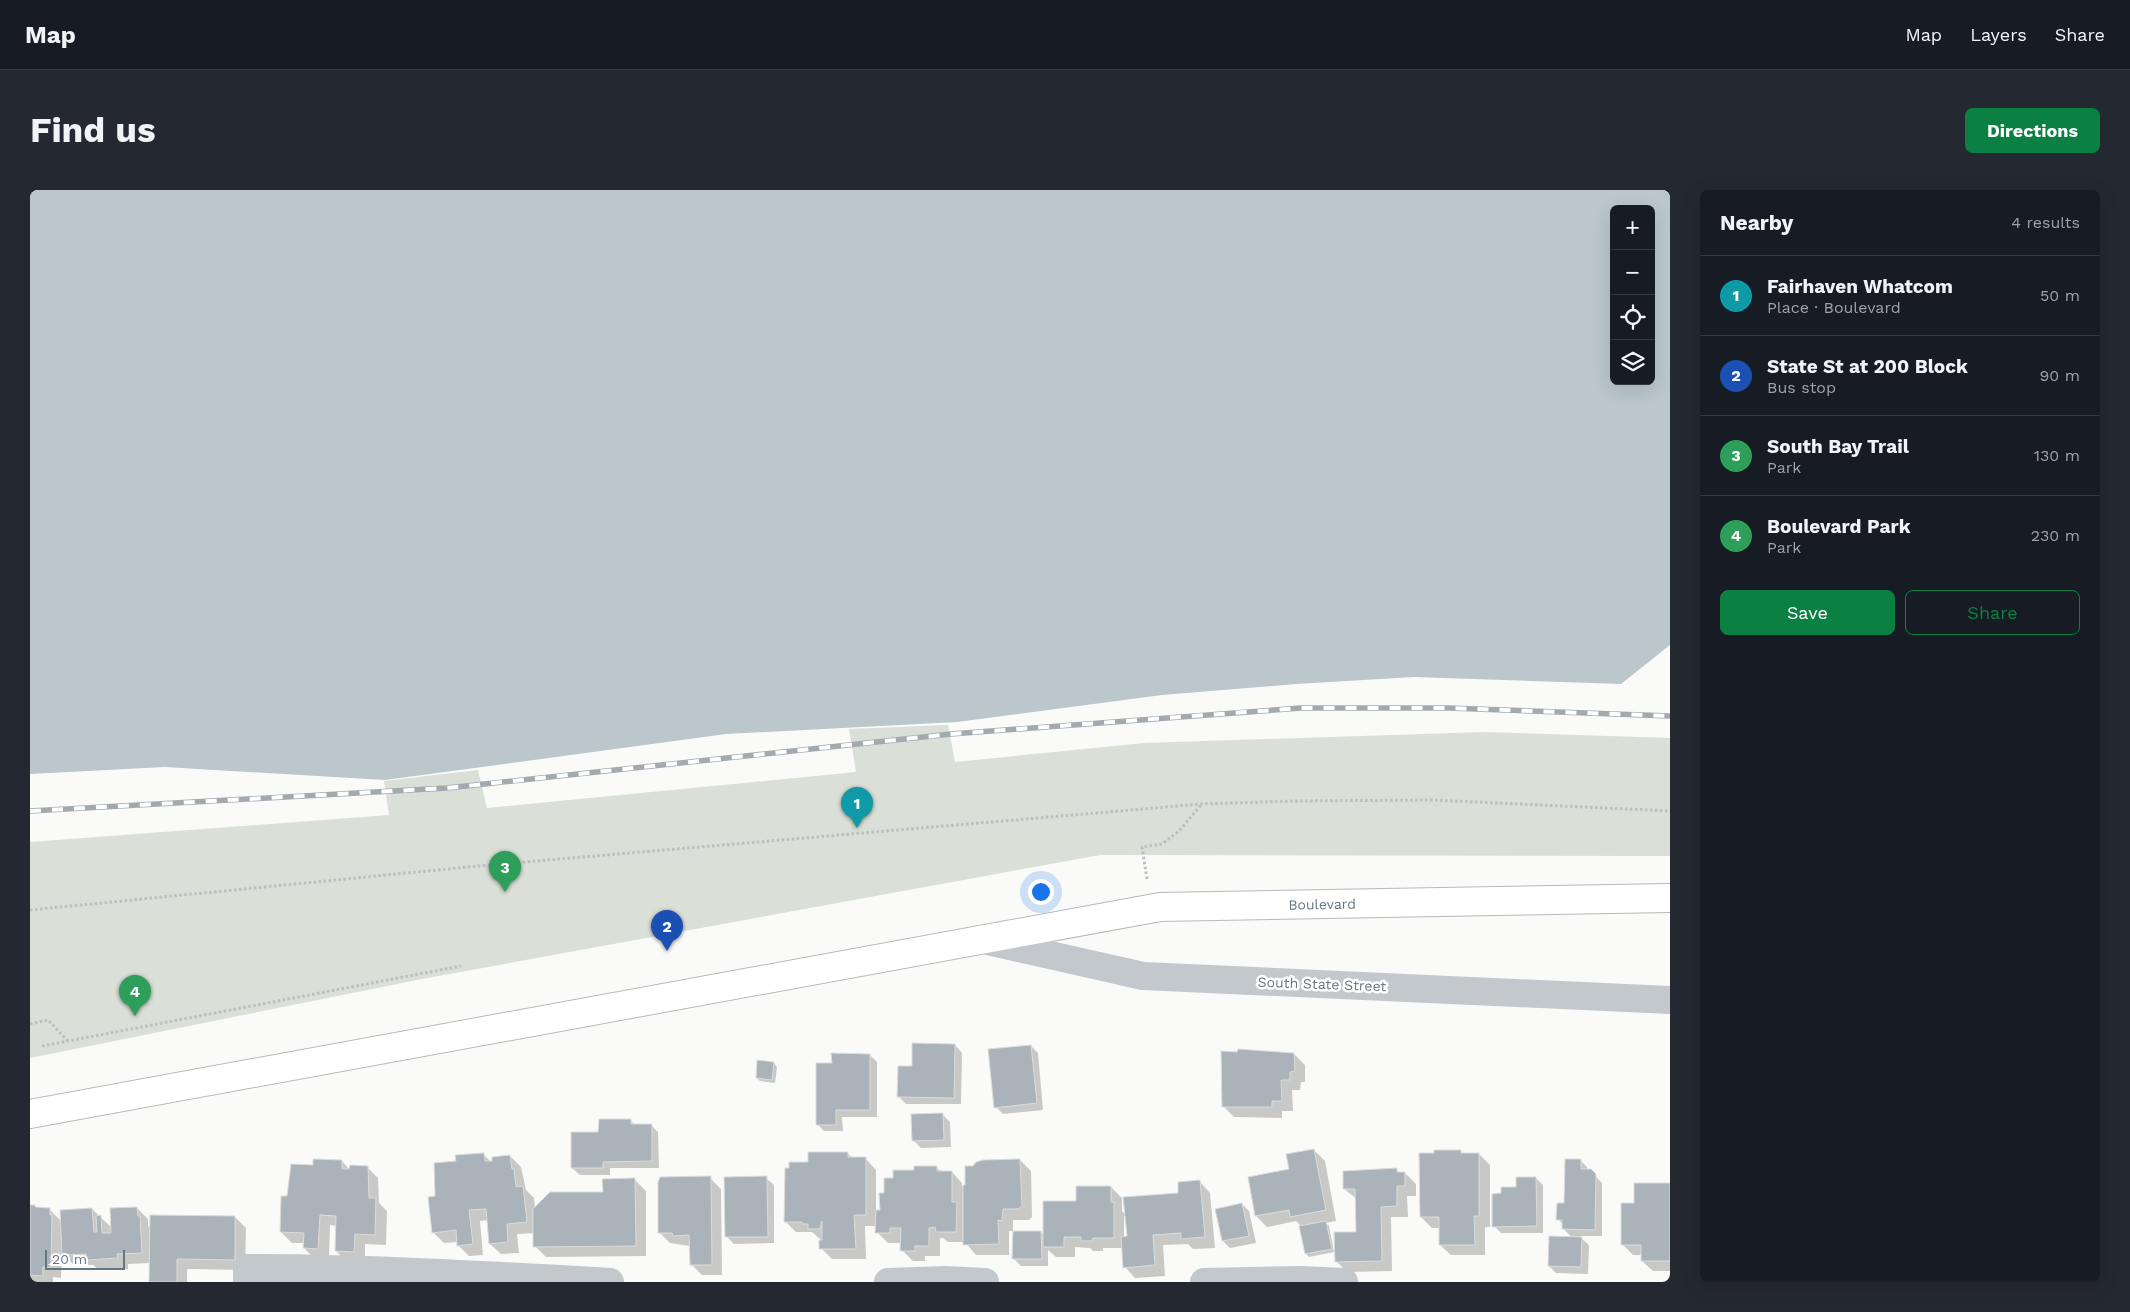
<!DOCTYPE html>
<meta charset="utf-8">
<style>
body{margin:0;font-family:"Work Sans",sans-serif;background:#242831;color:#f1f3f6}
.controls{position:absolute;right:15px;top:15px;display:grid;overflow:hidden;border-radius:8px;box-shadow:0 5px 20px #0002}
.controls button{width:45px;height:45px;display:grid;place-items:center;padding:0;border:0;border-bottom:1px solid #363941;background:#171b24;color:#f1f3f6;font:25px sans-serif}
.scale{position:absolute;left:15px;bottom:12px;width:80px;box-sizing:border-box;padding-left:5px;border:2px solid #657683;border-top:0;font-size:14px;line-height:18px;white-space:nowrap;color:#657683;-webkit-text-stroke:4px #fff;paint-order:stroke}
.you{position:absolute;left:1010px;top:701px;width:18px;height:18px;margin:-12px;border:4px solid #fff;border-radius:50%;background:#1a73e8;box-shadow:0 0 0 8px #1a73e833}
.badge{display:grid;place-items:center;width:32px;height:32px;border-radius:50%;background:#0b8043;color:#fff;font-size:16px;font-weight:700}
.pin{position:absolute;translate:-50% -41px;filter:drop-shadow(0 1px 2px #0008)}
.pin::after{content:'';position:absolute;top:26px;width:18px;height:15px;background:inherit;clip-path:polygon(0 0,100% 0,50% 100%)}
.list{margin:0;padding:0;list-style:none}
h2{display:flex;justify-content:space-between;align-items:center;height:65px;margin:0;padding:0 20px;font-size:21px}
h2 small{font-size:16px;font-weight:400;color:#9ea1a6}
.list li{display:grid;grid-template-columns:32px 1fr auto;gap:15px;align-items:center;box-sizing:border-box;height:80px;padding:0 20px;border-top:1px solid #363941}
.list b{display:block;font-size:19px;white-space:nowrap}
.list p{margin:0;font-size:16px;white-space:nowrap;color:#9ea1a6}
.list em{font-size:16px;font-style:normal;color:#9ea1a6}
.actions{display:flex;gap:10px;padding:15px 20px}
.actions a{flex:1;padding:11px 0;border:1px solid #0b8043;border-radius:8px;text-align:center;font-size:18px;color:#0b8043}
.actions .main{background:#0b8043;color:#fff}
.icon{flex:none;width:28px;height:28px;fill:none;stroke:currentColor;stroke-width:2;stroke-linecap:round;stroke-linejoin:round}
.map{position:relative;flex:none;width:1640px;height:1092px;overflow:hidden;border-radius:8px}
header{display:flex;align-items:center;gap:30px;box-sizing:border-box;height:70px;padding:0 25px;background:#171b24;border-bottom:1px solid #363941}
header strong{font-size:24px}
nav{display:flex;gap:28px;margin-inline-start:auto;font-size:18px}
.intro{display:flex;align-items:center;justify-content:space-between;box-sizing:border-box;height:120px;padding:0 30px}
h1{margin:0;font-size:35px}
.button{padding:12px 22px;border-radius:8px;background:#0b8043;color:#fff;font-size:18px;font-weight:700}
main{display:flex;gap:30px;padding:0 30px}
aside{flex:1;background:#171b24;border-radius:8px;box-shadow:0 5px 20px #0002}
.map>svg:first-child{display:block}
</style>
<header>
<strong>Map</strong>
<nav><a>Map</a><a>Layers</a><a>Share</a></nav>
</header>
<div class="intro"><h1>Find us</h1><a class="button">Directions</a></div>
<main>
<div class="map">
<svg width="1640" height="1092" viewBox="0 0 1640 1092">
<rect width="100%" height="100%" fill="#fafaf8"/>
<path fill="#dadfd7" d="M918,535l7,37 189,-19 340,-11 186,6v118l-570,-1 -678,124 -392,79v-216l359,-27 -5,-34 94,-11 9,38 369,-36 -7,-43z"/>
<path fill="#bbc7cb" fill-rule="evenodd" d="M0,0h1640v455l-49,39 -207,-7 -118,7 -134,11 -205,27 -231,12 -341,46 -220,-13 -135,7zM1584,19h37v172h-37z"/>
<path fill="#0003" d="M925,855l7,8 -1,51h-55l-8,-8 15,-29z
M1001,856l7,7 5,57 -40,4 -7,-7z
M1264,864l11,11v17h-4l-1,8h-8l1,21h-11v7l-48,-1 -11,-11z
M840,865l7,7v55h-35l1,14h-19l-7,-7 16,-60z
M744,873l3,4 -2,16 -15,-2 -3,-3z
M913,925l7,7 1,25 -30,1 -8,-8z
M600,930l5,5h16l7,7 1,36h-49v7h-30l-8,-7 28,-35z
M1284,960l11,11 11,60 -10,2 3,3 5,26 -25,5 -3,-3 -6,-29 -4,-4 -29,6 -11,-11 -7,-38 41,-8z
M1430,961l3,3h16l11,11v62h-5v28h-34l-11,-10v-17h-8l-11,-11z
M453,964l8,8 19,-6 11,11 5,23 8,8 1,11 69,-16 31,-13 11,11v65l-100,1 -11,-11v-13l-18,1 2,19 -18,1 -11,-10 -2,-24 -8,1 3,34 -14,1 -11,-11v-3l-14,1 -11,-11 3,-35 21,-35z
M818,964l5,4 13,1 10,11v41h5l4,-17 9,-15 21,-8 21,-4 6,5h10l10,11v3h5l53,-26 11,11 1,46 -3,3h-16v11h-4v24h-33l-11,-13h-17l-5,-4h-3v18h-15v5h-12l-11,-11v-7h-14l-11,-11v-6h-12l1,33h-34l-11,-11v-8l-9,-8h-16l-11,-11 25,-58z
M1550,970l7,7v3h3l12,13v53h-23l10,9 -1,29 -32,-1 -7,-7 23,-28 -9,-10v-3l-5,-6 8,-15z
M312,971l8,9 17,-3 11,11 1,25 8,8 -1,34 -21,-1v18h-18l-11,-11 1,-25 -7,-1 -1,34h-14l-11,-11v-5h-12l-11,-11 7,-34 26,-32z
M1367,980l4,4 4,-1 11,11v12h-9l1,21h-17l1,54 -45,1 -11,-11 22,-28 -1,-34 -13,-10z
M680,988l11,11 1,86h-20l-11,-11 -1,-18 -20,-3 -11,-11z
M736,988l8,7v58l-40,1 -8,-8z
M1506,988l7,7v48h-42l-7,-7 8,-31z
M1170,992l10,11 5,55 -22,1 -5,-5 -25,1 2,31 -30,2 -10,-11 -2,-19h-20v3h-10l-3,-3 -15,-1v10h-19l-8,-7v16h-27l-7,-7 27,-27 4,4 32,-34 34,-15 11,11v13l4,5h-2v22l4,-1 52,-43z
M1640,995v86h-17l-11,-10v-6h-9l-11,-11z
M1212,1014l7,7 7,32 -26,5 -7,-7z
M0,1016h5l2,3h12l13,13 30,-13 20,19 25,-20 11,11v7l3,3 84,-12 11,11 -1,42 -58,-1v13h-37l1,-19 -23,1v5l-29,1 -6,-5h-19l-12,-12 -1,25 -8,-1v5h-23z"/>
<path fill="#aab3b9" stroke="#dcdcda" d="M882,853l43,1 -1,54 -57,-1 1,-31h14z
M1001,855l6,58 -43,5 -6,-59z
M1208,859l56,4 1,18 -5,1v8h-9l1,21h-10v6h-50l-1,-56 16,1z
M801,863l39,1v56h-34v15h-20v-62h16z
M727,870l17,2 -2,18 -16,-2z
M913,923l1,27 -32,1 -1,-27z
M569,929h32v5h21v37l-49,1v6h-32v-36h27z
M1284,959l12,61 -36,7 -1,-7 -34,6 -7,-39 41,-8 -3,-15z
M1404,960h27v3h18v63h-5l1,29h-36v-28h-19l-1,-64h15z
M778,962h40v5h18v58h-12l2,34h-37v-9h3v-19l-2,8h-12v-5h-5l-1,-2h-18l1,-54h4v-6h19z
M454,963l1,8h7v-4l18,-2 2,14h2l2,18 7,-1 4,36 -20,2 1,18 -19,2 -3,-35 -17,1 4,34 -16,2 -1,-16 -24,3 -4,-36 7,-1 -1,-33 22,-2 -1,-6z
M283,969l29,1v9h7l1,-4 18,1 1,32h7l-1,37 -20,-1 -1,18 -19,-1 1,-35 -16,-1 -2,34 -15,-1 1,-15 -24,-1 1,-36h6l4,-32 22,1z
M990,969l2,47 -4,3h-15l-1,12 -4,-1 1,24 -36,1v-60h2v-19h8l3,-4 7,-2z
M1535,969h16v10h10l5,5 -1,56 -33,-1v-9h-6l1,-17h7z
M884,976h23v5h15v31h5l-1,30h-20l-1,-5 -6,1v18h-14v5h-15l1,-23h-11v5h-15l1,-23h4l-1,-17h5v-15h9v-8h21z
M1367,978v4h8v14h-8v20l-16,1 1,54 -47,1 -1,-30h22l-1,-43h-12v-18z
M681,986l1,89h-22l-1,-30 -16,1 -1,-3h-14v-51l2,-5z
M737,986l1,61h-43l-1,-60z
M1486,987h20l1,49 -45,1v-33l9,-1v-6h15z
M605,988l1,68 -103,1v-38l17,-17h53l-1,-13z
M1170,990l5,57 -24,2v-6l-28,2 2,30 -32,3 -2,-31 6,-1 -4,-39 55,-4v-11z
M1604,993h36v78h-29v-16h-20v-42h13z
M1046,996h35v16h3v36h-21l-1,3h-11v-4h-17v10h-21v-46h33z
M1212,1013l7,33 -27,5 -7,-32z
M0,1015h5v2l15,1v7h2l-1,52h-8v9l-13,-1z
M107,1017l1,9h2l2,37 -25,1 1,4 -31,2 -1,-6 -24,1 -2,-45 32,-2 2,24h3l-1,-16 5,-1 1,18h9l-1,-25z
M120,1025l85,1v44l-58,-1v23h-28z
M1296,1031l6,28 -27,5 -6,-28z
M983,1041h28l1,28h-30z
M1519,1046l33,1 -1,30 -33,-1z"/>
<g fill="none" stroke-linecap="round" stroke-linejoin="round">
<g stroke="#b5babe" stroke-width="30">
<g id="major">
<path id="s1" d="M0,924l1130,-207 510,-9"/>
</g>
</g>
<path stroke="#bbbfc2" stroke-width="3" stroke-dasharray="2.5 2.5" stroke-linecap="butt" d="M1117,689l-5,-32 20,-3 17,-13 22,-26
M0,720l448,-44 723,-62 93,-3 139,-1 237,11
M0,834l18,-4 19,20
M12,856l419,-80"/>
<path stroke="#c3c8cc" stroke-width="28" d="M949,749l164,37 527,24
M217,1092v-14c121,0 242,7 363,14
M858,1092l57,-2 40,2
M1174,1092l96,-2 44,2"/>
<use href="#major" stroke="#fff" stroke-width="28"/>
<g stroke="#a2aab0" stroke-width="5.5">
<path id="rail" d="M0,621l417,-23 504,-54 350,-26h147l222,8"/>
</g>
<use href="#rail" stroke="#fff" stroke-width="4" stroke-dasharray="11" stroke-linecap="butt"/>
</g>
<g text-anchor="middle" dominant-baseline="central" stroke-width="5" stroke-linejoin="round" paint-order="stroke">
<g font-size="14" fill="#657683" stroke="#fff">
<text stroke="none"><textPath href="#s1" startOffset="1311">Boulevard</textPath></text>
<text transform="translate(1292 794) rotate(2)">South State Street</text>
</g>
</g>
</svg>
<div class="controls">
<button>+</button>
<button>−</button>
<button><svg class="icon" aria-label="locate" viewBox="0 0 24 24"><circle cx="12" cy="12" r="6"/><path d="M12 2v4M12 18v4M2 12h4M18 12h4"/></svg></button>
<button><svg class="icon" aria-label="layers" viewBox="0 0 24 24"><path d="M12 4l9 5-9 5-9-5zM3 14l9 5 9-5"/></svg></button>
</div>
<div class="scale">20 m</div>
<div class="you"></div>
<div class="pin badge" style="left:827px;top:638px;background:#0f9aa8">1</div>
<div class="pin badge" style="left:637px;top:761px;background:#1a4fb4">2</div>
<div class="pin badge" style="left:475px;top:702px;background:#2e9e5b">3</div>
<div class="pin badge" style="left:105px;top:826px;background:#2e9e5b">4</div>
</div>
<aside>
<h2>Nearby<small>4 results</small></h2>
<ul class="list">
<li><span class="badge" style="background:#0f9aa8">1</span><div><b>Fairhaven Whatcom</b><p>Place · Boulevard</p></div><em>50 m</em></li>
<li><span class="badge" style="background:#1a4fb4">2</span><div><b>State St at 200 Block</b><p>Bus stop</p></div><em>90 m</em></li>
<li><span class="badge" style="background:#2e9e5b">3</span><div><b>South Bay Trail</b><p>Park</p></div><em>130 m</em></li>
<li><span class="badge" style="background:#2e9e5b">4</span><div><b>Boulevard Park</b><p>Park</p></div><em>230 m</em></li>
</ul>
<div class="actions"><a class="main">Save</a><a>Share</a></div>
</aside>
</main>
